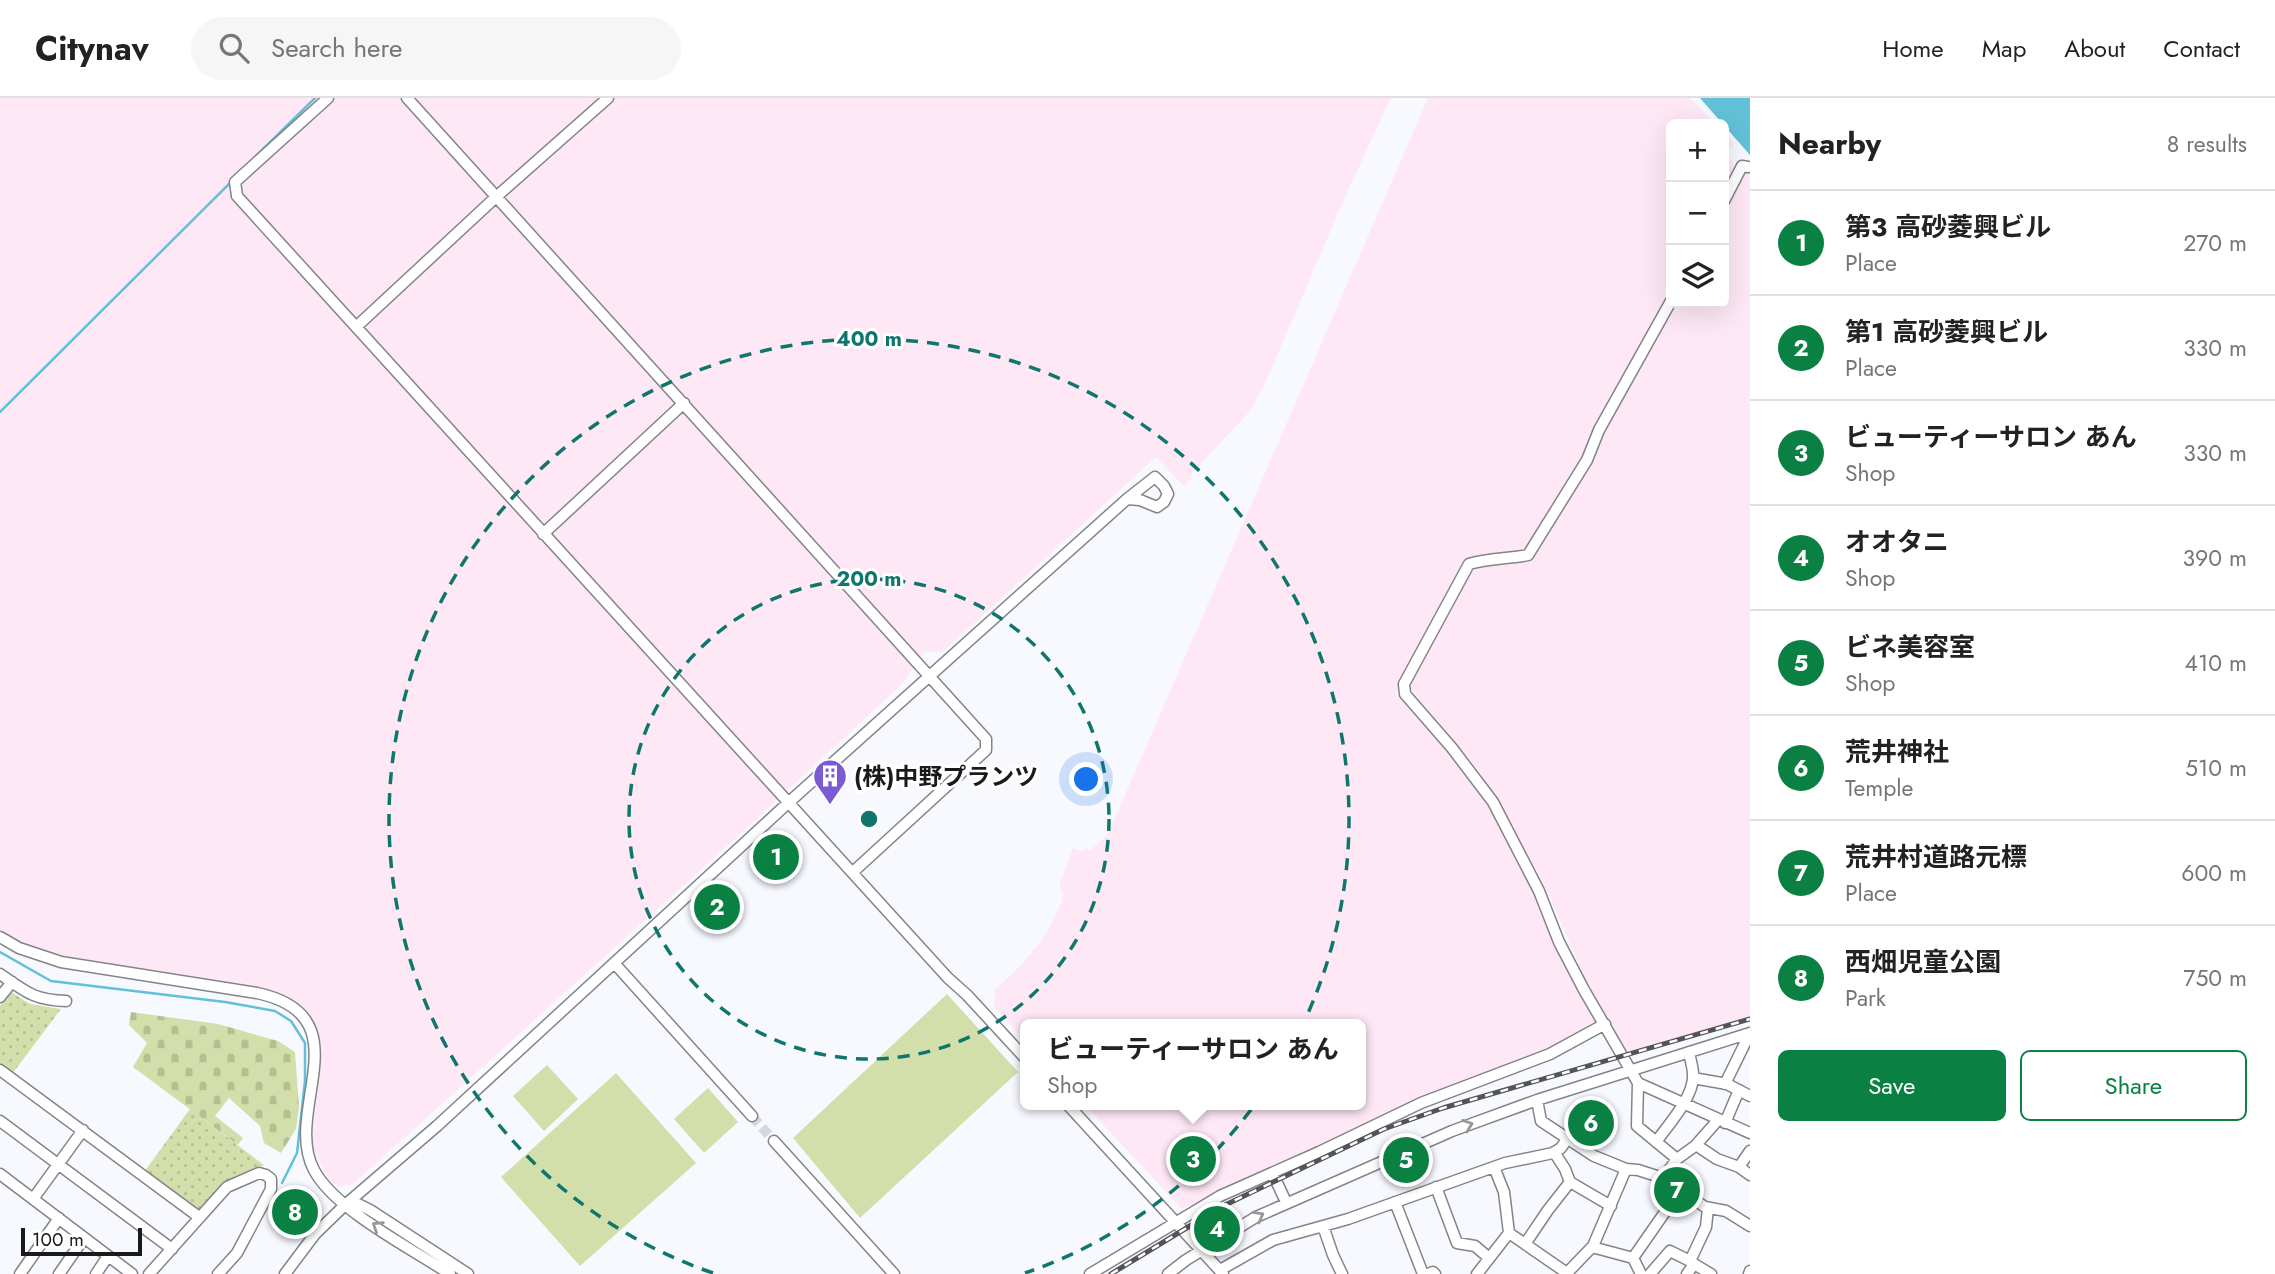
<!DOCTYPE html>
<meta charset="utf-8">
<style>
body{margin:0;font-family:Jost,"Noto Sans JP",sans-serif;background:#f6f6f6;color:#222}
.controls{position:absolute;right:21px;top:21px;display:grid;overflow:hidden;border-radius:10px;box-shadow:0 7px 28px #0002}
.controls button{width:63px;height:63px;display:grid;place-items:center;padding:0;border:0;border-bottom:2px solid #e0e0e0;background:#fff;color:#222;font:35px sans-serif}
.scale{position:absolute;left:21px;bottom:18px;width:121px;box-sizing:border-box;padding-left:7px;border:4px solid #191a1c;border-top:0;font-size:19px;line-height:24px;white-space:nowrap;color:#191a1c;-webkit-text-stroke:5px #fff;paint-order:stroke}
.you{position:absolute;left:1087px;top:682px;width:24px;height:24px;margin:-18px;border:5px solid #fff;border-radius:50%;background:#1a73e8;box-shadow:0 0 0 10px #1a73e833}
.badge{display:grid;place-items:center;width:46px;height:46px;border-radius:50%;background:#0b8043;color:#fff;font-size:23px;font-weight:700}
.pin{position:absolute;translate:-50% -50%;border:4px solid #fff;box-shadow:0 2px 7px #0006}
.popup{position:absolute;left:1020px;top:921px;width:346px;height:91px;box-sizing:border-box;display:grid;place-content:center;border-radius:10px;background:#fff;filter:drop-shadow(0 2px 5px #0005);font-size:23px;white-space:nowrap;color:#767676}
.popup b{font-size:26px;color:#222}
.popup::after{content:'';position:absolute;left:50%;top:100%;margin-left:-14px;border:14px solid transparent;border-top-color:#fff}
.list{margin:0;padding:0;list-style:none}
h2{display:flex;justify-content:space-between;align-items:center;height:91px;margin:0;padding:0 28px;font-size:30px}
h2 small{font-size:23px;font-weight:400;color:#767676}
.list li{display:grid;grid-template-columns:46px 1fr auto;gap:21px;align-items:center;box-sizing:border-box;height:105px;padding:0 28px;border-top:2px solid #e0e0e0}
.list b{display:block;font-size:26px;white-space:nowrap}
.list p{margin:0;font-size:23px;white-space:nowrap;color:#767676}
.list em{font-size:23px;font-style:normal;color:#767676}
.actions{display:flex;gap:14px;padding:21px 28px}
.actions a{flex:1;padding:16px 0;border:2px solid #0b8043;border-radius:10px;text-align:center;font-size:24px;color:#0b8043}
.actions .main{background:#0b8043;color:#fff}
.icon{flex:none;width:38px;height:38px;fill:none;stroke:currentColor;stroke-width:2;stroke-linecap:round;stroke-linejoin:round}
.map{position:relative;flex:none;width:1750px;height:1176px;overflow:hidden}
header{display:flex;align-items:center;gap:42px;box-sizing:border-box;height:98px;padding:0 35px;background:#fff;border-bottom:2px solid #e0e0e0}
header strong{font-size:33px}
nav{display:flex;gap:38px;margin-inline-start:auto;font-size:24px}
.search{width:490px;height:63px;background:#f6f6f6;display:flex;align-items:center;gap:18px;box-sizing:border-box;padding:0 24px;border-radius:38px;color:#767676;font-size:26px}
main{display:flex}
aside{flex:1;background:#fff}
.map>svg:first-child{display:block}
</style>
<header>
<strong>Citynav</strong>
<div class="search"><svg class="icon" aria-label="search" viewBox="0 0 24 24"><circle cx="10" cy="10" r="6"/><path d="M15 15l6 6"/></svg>Search here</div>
<nav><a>Home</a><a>Map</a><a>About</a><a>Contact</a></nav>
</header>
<main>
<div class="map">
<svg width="1750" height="1176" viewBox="0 0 1750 1176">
<defs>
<pattern id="cemetery-stones" width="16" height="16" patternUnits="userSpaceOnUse" patternTransform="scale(1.75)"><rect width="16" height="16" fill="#d2dfaa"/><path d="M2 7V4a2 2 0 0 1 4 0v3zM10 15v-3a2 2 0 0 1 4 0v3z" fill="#b4bf92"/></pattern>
<pattern id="park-dots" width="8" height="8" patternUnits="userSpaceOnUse" patternTransform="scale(1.75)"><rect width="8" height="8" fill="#d2dfaa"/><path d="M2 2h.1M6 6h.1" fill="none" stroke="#b4bf92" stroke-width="1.8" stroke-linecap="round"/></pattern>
</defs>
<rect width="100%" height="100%" fill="#f7f9ff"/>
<path fill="#fee8f6" d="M0,0h1391l-47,101 -80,187 -13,24 -56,60 -10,17 -29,-30 -213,195h-18l-24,33 -164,152 -384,347 -15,3 -10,-9 -16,-32 10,-98 -5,-18 -18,-25 -23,-14 -218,-35 -39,-14 -19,-13z
M1428,0h262l25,26h-44v169l-78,138 -9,23 -54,92 -21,7 -40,4 -9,13 -64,124 44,49 56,74 31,59 43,100 26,45 -60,34 -354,154 -97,-104h276v-81h-336v16l-31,-33 1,-17 28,-27 22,-27 17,-35 1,-8 -4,-7 14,-38 8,3 5,-3 4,3 18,-17z
M1724,36l10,10 -7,9 9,15 -12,23z
M1743,73l7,1v845l-122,37 -43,-75 -39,-91 -46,-83 -28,-43 -62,-73v-7l58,-105 11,-11 27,-1 27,-9 55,-93 10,-27 73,-133h53v-97z"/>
<path fill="#d2dfaa" d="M947,896l71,78 -158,146 -67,-80z
M547,967l31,34 -34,32 -31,-35z
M616,975l80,90 -116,103 -79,-89z
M708,990l30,34 -34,31 -30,-34z"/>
<path fill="url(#cemetery-stones)" d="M131,914l87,12 60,17 17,11 4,55 -3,22 -15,24 -17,-10 -4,-17 -31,-28 -14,18 28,22 -5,7 -105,-78 14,-24 -18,-18z"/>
<path fill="url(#park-dots)" d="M11,894l19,12 31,5 -49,65 -12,-10v-58z
M190,1011l74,56 -36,16 -31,30 -53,-39z
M294,1092l23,26 -19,21 -26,-17z"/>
<path fill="#62c1d8" d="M1700,0h50v57z"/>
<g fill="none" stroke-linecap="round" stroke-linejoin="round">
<path stroke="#62c1d8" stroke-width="2.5" d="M255,59l60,-59
M0,314l231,-230
M0,854l51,29 174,21 50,9 16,10 14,22v38l-8,72 -15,30"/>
<path stroke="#d6d8dd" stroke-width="10" stroke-dasharray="10 5" stroke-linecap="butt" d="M752,1018l22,25"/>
<g stroke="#828489" stroke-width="13">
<path id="minor" d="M328,0l-93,84 2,14 711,782 19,17 58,63
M407,0l579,641v11l-133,122
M1724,103l18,-35 6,1
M356,229l140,-130 112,-99
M543,436l141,-131
M0,839l19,11 42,14 196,31c108,23 25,118 57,177 21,40 98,79 136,104
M615,866l137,152
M0,876c26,18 34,26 66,27
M0,899l12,-15
M0,972l199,147
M1693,980l34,6 23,12
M1638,985l112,50
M1725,986l25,-51
M1537,1002l4,21 53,35 32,13 12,1 25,8 42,29 21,4 24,15
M1068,1007l155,169
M0,1023l172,128
M1725,1025l14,-33
M774,1043l120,133
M1656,1044c12,-17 39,-46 37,-68 0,-7 -3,-15 -4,-22
M1696,1047l21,14 22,8 11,8
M1554,1054l11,17 5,13 41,24
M1677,1061l18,-13 23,-26
M1739,1069l11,-16
M0,1076l132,100
M1273,1076l13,28
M1663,1080l14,-19 -40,-33 1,-43 -54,-93 -25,-48 -20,-51 -46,-89 -41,-54 -47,-54 -1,-10 65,-120c19,-6 39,-5 59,-9l59,-95 12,-30 72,-129
M1436,1089l21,56 18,3 14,12
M33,1101l50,-69
M1395,1104l28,72
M346,1107l12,-1 12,6 98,64
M1323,1128l10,29 9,19
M1509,1135l58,40
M1525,1146l23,-34 22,-28
M1592,1149l41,11 48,-69
M1633,1160l8,16
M1694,1166l17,10
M1220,1172l53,-30 75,-21 157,-56 48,-10 8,-5 6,-9
M20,1176l39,-56
M59,1176l25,-36
M96,1176l12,-18
M149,1176l78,-87 32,-14 7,2 5,4v10l-34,64 -19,21
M285,1176l30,-40 30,-29 92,-79 351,-323 339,-304 28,-22 9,9 4,8 -4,8 -7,5 -17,-7 -13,-1
M1090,1176l130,-78 99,-44 102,-49 129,-49 55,-30
M1168,1176l18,-14 70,-43 196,-86 85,-31 213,-67
M1428,1176l5,-2 2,2
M1477,1176l32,-41 -5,-41 -10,-25
M1566,1176l27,-28 33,-77
M1650,1176l20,-23 20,10
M1687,1176l7,-10 -4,-3 16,-34 2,-19
M1749,1176l1,-3"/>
</g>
<use href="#minor" stroke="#fff" stroke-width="10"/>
<g stroke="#535457" stroke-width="5">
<path id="rail" d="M1111,1176l110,-67 163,-78 59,-21 307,-89"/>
</g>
<use href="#rail" stroke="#fff" stroke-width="2.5" stroke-dasharray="8" stroke-linecap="butt"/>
</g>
<defs><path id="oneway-chevron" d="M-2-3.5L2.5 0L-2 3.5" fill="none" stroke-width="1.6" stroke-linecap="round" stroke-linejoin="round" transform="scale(1.75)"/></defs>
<g stroke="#989899">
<use href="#oneway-chevron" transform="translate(1468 1027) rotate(-20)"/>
<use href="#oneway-chevron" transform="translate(1259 1118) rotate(-29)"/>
<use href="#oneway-chevron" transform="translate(377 1128) rotate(-147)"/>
</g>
<g fill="none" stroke="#0f766e" stroke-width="3.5" stroke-dasharray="12 9">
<circle cx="869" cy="721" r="240"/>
<path d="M713 1175A480 480 0 1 1 1025 1175"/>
</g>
<defs>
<g id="building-pin" transform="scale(1.75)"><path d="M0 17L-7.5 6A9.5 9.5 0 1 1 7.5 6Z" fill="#7b5ad4" stroke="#fff"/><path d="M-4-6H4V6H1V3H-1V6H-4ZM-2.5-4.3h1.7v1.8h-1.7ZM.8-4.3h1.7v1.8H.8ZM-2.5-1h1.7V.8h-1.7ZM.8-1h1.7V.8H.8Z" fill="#fff"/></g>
</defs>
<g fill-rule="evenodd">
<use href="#building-pin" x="830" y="678"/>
</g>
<g text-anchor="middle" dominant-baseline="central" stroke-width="6" stroke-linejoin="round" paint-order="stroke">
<g font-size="24" font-weight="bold" fill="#191a1c" stroke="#fff" text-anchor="start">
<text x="854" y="678">(株)中野プランツ</text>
</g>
</g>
<circle cx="869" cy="721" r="10" fill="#0f766e" stroke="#fff" stroke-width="3.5"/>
<g font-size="21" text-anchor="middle" font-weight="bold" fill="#0f766e" stroke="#fff" stroke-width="6" stroke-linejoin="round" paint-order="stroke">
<text x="869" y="248">400 m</text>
<text x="869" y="488">200 m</text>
</g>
</svg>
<div class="controls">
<button>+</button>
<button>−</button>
<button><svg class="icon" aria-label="layers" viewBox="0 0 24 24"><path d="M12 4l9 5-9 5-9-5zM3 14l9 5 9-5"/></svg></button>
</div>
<div class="scale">100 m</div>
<div class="you"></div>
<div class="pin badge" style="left:776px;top:759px">1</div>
<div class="pin badge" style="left:717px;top:809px">2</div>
<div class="pin badge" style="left:1193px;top:1061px">3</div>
<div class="popup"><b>ビューティーサロン あん</b>Shop</div>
<div class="pin badge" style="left:1217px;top:1131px">4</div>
<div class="pin badge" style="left:1406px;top:1062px">5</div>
<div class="pin badge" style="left:1591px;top:1025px">6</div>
<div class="pin badge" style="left:1677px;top:1092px">7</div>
<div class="pin badge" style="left:295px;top:1114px">8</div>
</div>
<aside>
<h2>Nearby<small>8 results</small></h2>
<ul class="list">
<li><span class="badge">1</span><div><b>第3 高砂菱興ビル</b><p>Place</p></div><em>270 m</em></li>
<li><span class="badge">2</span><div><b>第1 高砂菱興ビル</b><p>Place</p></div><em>330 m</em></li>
<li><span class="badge">3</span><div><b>ビューティーサロン あん</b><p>Shop</p></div><em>330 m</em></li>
<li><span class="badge">4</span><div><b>オオタニ</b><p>Shop</p></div><em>390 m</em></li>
<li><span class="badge">5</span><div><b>ビネ美容室</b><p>Shop</p></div><em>410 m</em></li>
<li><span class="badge">6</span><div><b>荒井神社</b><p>Temple</p></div><em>510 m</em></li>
<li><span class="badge">7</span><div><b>荒井村道路元標</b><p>Place</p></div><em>600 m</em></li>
<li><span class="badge">8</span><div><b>西畑児童公園</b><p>Park</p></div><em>750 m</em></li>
</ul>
<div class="actions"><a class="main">Save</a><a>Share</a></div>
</aside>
</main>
